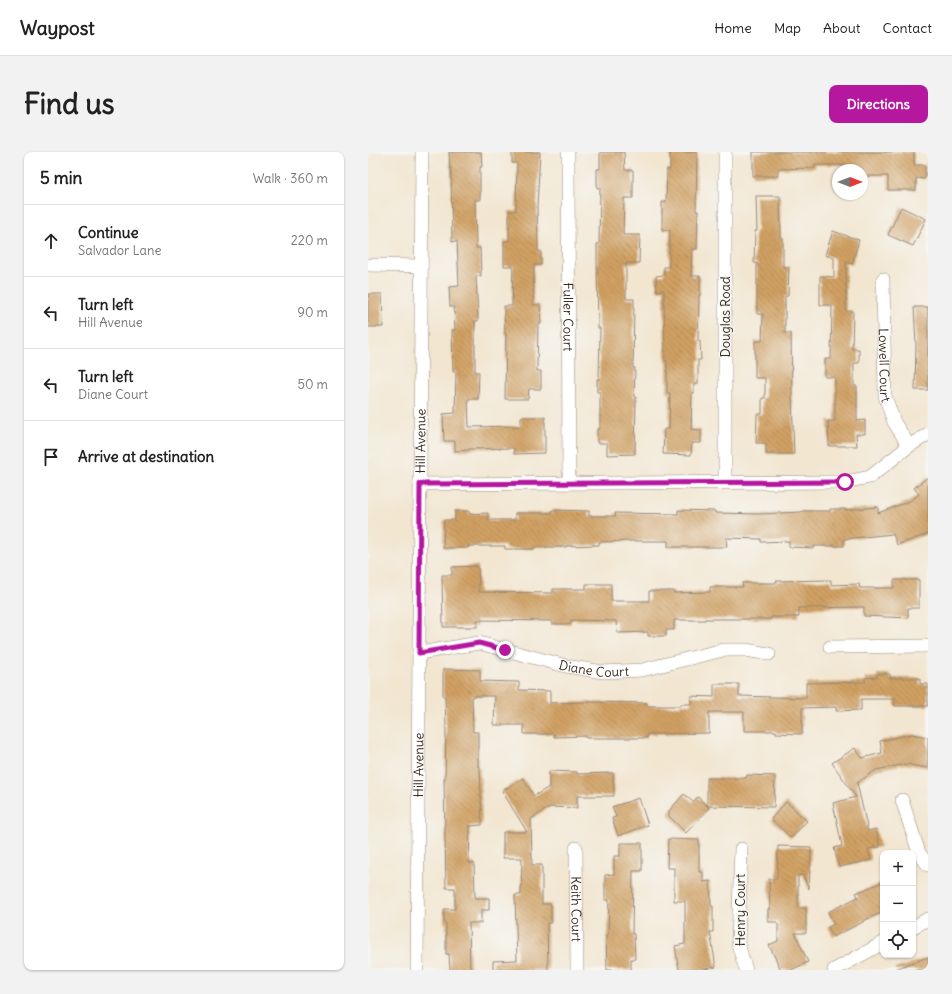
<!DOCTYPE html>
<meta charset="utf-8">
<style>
body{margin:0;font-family:Delius,sans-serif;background:#f2f2f2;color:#222}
.controls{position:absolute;right:12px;bottom:12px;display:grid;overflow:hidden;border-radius:8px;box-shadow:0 1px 3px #0004}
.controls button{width:36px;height:36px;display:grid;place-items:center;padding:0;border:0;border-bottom:1px solid #e0e0e0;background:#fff;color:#222;font:20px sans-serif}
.compass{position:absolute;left:464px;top:12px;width:36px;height:36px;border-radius:50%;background:#fff;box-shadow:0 1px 3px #0004;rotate:90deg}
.stop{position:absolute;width:12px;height:12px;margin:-9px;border:3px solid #b5179e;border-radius:50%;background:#fff}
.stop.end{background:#b5179e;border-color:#fff;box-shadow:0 1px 4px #0008}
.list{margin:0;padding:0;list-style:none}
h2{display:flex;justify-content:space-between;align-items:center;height:52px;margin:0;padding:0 16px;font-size:17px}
h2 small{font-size:13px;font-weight:400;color:#767676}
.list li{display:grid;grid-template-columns:26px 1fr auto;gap:12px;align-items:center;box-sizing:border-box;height:72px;padding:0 16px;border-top:1px solid #e0e0e0}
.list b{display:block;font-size:15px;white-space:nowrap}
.list p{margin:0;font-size:13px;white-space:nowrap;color:#767676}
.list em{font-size:13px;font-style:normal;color:#767676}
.icon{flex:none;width:22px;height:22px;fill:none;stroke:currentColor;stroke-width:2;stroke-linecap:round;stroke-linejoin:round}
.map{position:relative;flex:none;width:560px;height:818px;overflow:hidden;border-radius:8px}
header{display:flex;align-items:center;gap:24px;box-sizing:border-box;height:56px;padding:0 20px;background:#fff;border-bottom:1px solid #e0e0e0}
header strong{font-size:19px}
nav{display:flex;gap:22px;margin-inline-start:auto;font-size:14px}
.intro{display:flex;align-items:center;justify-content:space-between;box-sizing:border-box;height:96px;padding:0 24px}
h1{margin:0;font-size:28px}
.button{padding:10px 18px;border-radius:8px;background:#b5179e;color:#fff;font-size:14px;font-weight:700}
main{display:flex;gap:24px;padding:0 24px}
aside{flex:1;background:#fff;border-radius:8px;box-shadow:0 1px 3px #0004}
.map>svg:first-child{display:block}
</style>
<header>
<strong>Waypost</strong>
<nav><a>Home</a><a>Map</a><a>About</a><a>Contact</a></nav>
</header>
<div class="intro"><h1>Find us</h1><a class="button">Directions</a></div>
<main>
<aside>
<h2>5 min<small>Walk · 360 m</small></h2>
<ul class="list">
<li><svg class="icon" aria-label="ahead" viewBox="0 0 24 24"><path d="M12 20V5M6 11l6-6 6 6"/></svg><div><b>Continue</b><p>Salvador Lane</p></div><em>220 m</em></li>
<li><svg class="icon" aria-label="left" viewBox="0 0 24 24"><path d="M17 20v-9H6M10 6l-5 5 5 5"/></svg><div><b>Turn left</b><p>Hill Avenue</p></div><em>90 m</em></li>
<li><svg class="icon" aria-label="left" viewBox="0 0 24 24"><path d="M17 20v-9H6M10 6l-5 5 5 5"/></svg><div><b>Turn left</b><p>Diane Court</p></div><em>50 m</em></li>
<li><svg class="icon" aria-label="arrive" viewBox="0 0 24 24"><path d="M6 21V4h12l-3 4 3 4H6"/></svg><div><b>Arrive at destination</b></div></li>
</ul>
</aside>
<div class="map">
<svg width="560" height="818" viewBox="0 0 560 818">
<defs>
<pattern id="building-back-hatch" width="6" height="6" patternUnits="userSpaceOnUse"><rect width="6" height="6" fill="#d1a164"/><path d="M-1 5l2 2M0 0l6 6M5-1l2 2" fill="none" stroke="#ab8352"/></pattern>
</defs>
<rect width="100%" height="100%" fill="#f6f6f2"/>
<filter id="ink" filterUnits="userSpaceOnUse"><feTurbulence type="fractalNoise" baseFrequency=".025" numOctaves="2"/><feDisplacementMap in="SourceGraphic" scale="8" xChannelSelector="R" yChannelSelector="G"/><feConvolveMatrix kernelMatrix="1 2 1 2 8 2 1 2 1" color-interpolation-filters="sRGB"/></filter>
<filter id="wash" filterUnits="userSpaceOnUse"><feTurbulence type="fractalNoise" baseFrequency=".012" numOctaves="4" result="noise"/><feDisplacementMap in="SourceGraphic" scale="16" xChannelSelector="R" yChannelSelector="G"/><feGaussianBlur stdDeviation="0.9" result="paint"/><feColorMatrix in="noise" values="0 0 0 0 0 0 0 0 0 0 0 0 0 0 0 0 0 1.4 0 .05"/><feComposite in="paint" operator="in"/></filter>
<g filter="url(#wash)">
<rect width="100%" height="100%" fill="#f2e6d1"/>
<g id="blocks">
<path fill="url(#building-back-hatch)" d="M81,0h32l1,15h-2v33h-5l1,48h4l1,28h-5l2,45h-3v51h4l-1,27h-10l1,28 52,-1v-9h24v36l-31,1v-6l-45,1v1l-14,1v-10h-11l-1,-27 12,-1 1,-41h-3l-1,-42h3l-1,-23h-4l-1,-20 10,-1 -2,-45 -5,1 -1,-74h-1z
M144,0h28l-3,54 1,45h3v14h-7l-1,40h7l1,19h-3l-1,47h4v18h-12l-1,10h-23l1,-65h-1l-1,-28h8l1,-40h-9v-25h5v-30h7l1,-48h-5z
M232,0h24l1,18h8v28h-9l-1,37h17l-1,28h-13v36h8l-1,69h2l-1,29h2l-1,57 -28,1v-12h-10v-13l3,-1v-37h-3v-13h2l1,-51h-2l-1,-66v-18h2l1,-56h-3v-19h3z
M302,0h27l-1,59h2l-1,38h-5l-1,27h9v19h-1l-1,46h2l1,19h-3v24h-4v9h-2l-1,36 10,1v13h-9l-1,12 -28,-1 1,-25h5l1,-36h-3v-32h-2l-1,-71 -7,1 -1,-15 8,-1v-8h5l1,-37h-8v-28h4l1,-33 3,1z
M385,0h161v13h11v14l-9,-1v12h-28v-14h-26v-6h-13v-5h-34v3l-37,1v7h-25z
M388,44h24l1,42h2v29h6l-1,29h-3v37h6l1,64 2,57h-28v-11h-10l1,-29h5v-16h3v-20h-10v-37h7l1,-27h-6v-51h-3l1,-32h2z
M533,55l25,12 -13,27 -25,-11z
M465,79l26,9 -7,24 -6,-2v49h7l-1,38h7v14h-5v23h3v35l8,-1v14h-9l1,12h-28l-1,-25h7v-44h-10v-18h6l1,-54h-12v-29l14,1v-19l-9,-3z
M0,142h14l1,33h-15z
M546,155h14v83h-13l1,-46z
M560,325v57l-31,11 -4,-11 -49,5v7h-30v2l-25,-1v-6l-28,1v-3l-35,-1 1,9h-59v-6h-37l-32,1v3l-33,1v1h-32v2h-29v-3h-37v2h-25l1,-28h11v-9h14v3l19,-1v7h27v-7h37v-3l37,1v5h27l-1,-3 63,1v-4l37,1v2l45,1 41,-2 1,-1h28v-2h15v1l33,-3v6l32,-12 9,-7 -5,-6z
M110,414l1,26 74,1v-4h33v-5h25v17h38v-10h25v2l36,-1v-5h33l-1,-4h34v-2l55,-1v5l28,-1 1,4h34v-8h25v28h-11v10l-44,-2v-9l-65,1v9h-28v2h-66v1h-31v10h-8v6h-18v-4l-31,1 -1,-12 -45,-1v4h-19v-3l-75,-1v7h-34l-1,-52h10v-8z
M75,517l37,1v11l39,1v8l31,1v12l37,-1 60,1v3h34v-2h10v-8l23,1v-13h25v12l67,2v-15l59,-1v-4l12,-1v-3h13v4h30v6h8v22h-33v-7h-34v11l-25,1v-4l-34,1v26l-26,-1v-2h-32v-19h-35v21l-62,1v4h-61v-2l-32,1v-3h-30v-9h-30l1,-29h-23l1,36h5v35h2l2,58 -12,1 -1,37h5l1,35h14v12h-8v13h-12l1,47h-20l-1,-16h-3v-31h-2v-14h11v-21h-9l-2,-109h1l1,-51 -1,-32h-2z
M544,582l16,3v31l-23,-4 -29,6 -19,13 11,48 8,-2 4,18 -12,2 3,11 -32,7 -5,-19 8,-2 -9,-43 23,-6 -24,-34 23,-15 7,10 20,-5 -2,-12z
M181,619l28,1v2l36,-1 1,23h-37v12l-27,-1 -19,12 1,46h10v39h9v19h-4l1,47h-55v-9l24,-1 -2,-65h6l1,-37h-19v-26h24l-25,-41 21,-13 11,18 15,-9z
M379,623l28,1 -1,31 -67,-1v-28h39z
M316,642l9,8 5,-5 11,11 -23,25 -17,-17v-5z
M271,646l9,27 -30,11 -6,-18 4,-1 -4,-10z
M418,650l21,19 -16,17 -20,-19z
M300,687l31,1v32h4v10l7,-1 1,25h2v26h-3l6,35 -18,3h-19l-4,-24 10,-2v-43h-11v-33h-7z
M252,691h22v28h-9l-1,63h2l1,25h-4v11h-24l-1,-35h2l1,-35h-4v-25l9,-1v-18h6z
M410,694l33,1 -2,42 -6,-14h-5v33h8v25h-11l13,29 -17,8h-10l-12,-25 9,-4v-19h-10v-13h2l-1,-30h8z
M515,730v30l-20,9v1l-30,15 -5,-10 6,-3 -6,-12 30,-15 -2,-4z
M560,805v13h-33v-1z"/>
</g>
</g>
<g filter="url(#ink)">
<use href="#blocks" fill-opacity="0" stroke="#968878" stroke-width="1"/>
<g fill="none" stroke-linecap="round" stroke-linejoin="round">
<g stroke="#968878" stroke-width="14">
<g id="street">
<path id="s1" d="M200,0l1,331"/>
<path d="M357,0v330"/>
<path d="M0,113l53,1"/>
<path id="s2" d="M515,127l2,117 9,26 15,24"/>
<path d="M52,332l425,-2 25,-5 39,-31 19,-12"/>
<path d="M462,495l98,-1"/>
<path id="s3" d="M51,501l60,-10 87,23 37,6 39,-2 81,-20h23l23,4"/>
<path d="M534,648l17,53 9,12"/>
<path id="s4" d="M208,696l1,122"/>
<path d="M373,697l-3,95 8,26"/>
<path d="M545,775l15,-8"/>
<path id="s5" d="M49,818l5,-818"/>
<path d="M466,818l49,-27"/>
</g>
</g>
<use href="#street" stroke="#fff" stroke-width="13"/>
</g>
</g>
<g fill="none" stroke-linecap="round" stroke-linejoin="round" filter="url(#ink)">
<path stroke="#b5179e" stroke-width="5" d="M137,498l-26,-7 -60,10 1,-169 425,-2"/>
</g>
<g text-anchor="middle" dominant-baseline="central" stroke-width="3" stroke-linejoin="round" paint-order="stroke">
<g font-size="13" fill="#3b2a1e" stroke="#f6f6f2">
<text stroke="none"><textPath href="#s1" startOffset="165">Fuller Court</textPath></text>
<text transform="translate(357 165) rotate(-90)">Douglas Road</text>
<text stroke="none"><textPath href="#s2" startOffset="86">Lowell Court</textPath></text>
<text stroke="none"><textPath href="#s5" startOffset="529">Hill Avenue</textPath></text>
<text stroke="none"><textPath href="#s3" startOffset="179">Diane Court</textPath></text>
<text stroke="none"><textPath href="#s5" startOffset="205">Hill Avenue</textPath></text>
<text stroke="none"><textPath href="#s4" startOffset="61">Keith Court</textPath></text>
<text transform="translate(372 758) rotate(-90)">Henry Court</text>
</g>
</g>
</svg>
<div class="controls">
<button>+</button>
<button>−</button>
<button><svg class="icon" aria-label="locate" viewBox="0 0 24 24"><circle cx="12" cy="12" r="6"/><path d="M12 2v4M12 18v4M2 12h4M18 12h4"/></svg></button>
</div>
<svg class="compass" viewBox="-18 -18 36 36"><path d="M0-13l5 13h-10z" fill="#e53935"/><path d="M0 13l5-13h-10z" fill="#767676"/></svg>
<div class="stop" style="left:477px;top:330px"></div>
<div class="stop end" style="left:137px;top:498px"></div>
</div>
</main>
